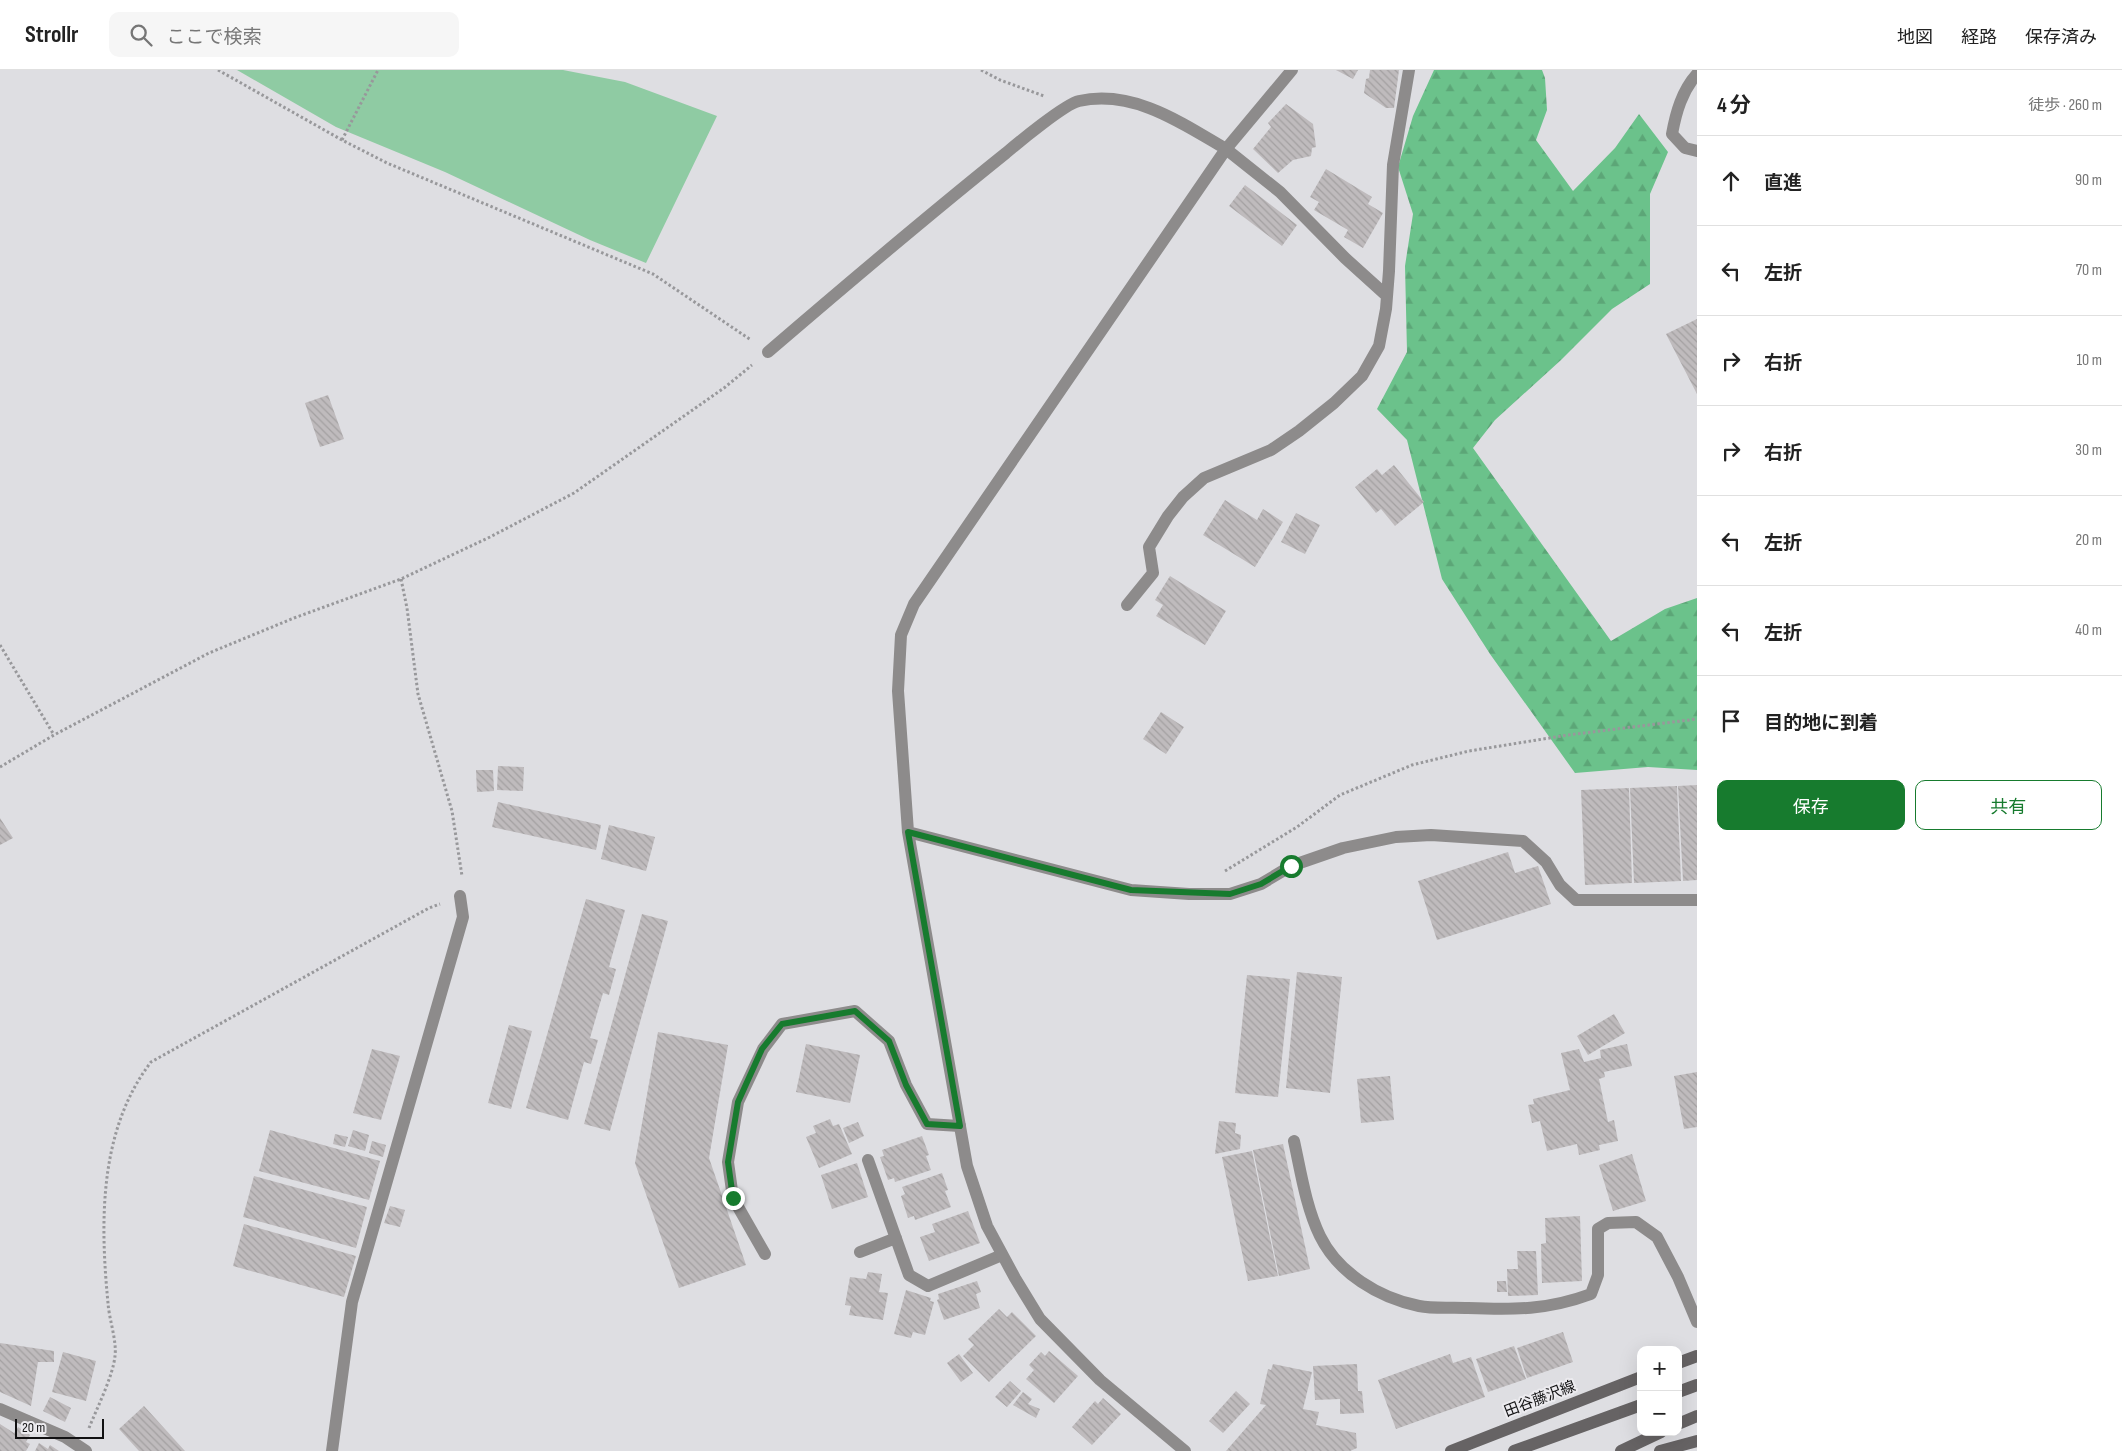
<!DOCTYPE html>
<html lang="ja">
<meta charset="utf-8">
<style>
body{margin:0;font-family:"Sofia Sans Condensed","Noto Sans JP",sans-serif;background:#f6f6f6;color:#222}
.controls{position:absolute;right:15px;bottom:15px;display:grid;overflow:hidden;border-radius:10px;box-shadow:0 5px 20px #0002}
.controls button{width:45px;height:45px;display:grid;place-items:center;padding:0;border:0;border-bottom:1px solid #e0e0e0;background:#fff;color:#222;font:25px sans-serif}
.scale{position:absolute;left:15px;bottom:12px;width:89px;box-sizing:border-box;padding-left:5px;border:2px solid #111112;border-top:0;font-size:14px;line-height:18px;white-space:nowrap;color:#111112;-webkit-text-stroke:4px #ecebef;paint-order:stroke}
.stop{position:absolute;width:15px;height:15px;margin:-11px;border:4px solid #177b2e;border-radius:50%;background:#fff}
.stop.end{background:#177b2e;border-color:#fff;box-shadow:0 1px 5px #0008}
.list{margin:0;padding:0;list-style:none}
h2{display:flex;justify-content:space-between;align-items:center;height:65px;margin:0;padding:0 20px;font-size:21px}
h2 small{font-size:16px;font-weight:400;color:#767676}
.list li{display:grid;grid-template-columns:32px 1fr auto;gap:15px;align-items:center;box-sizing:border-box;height:90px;padding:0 20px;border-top:1px solid #e0e0e0}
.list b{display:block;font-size:19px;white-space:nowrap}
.list em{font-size:16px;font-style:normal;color:#767676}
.actions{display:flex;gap:10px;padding:15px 20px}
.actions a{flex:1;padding:11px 0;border:1px solid #177b2e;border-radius:10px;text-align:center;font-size:18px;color:#177b2e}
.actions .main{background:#177b2e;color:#fff}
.icon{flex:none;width:28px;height:28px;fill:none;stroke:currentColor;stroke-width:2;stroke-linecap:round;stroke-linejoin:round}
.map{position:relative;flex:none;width:1697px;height:1381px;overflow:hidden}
header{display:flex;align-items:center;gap:30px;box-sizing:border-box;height:70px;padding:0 25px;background:#fff;border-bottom:1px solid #e0e0e0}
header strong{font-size:24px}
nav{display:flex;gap:28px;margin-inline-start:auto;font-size:18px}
.search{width:350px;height:45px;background:#f6f6f6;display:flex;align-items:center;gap:12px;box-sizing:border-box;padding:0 18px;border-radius:10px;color:#767676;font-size:19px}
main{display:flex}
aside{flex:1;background:#fff}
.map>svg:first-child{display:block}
</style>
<header>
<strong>Strollr</strong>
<div class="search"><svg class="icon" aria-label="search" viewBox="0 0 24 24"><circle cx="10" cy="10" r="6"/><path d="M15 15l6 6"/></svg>ここで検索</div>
<nav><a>地図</a><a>経路</a><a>保存済み</a></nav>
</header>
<main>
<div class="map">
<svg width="1697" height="1381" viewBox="0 0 1697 1381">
<defs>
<pattern id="forest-firs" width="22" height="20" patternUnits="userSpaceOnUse" patternTransform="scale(1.25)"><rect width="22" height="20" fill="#6bc28b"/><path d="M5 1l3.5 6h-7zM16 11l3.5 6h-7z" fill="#5ca677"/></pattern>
<pattern id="building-back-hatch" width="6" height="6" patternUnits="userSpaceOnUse" patternTransform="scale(1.25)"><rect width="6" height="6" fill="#bfbbbd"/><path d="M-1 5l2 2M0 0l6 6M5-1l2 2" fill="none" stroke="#a3a0a1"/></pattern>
</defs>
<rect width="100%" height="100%" fill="#dedee2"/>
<path fill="#8fcba3" d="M237,0h326l62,12 92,34 -71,147 -56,-23 -145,-68 -109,-45z"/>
<path fill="url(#forest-firs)" d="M1434,0h108l3,8 2,32 -11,30 37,51 42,-43 24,-34 29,38 -18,42v90l-38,25 -51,51 -66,60 -22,28 138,193 54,-32 32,-11v172l-49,-3 -73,6 -85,-119 -48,-75 -35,-139 -30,-31 30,-57 -2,-86 8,-52 -15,-47 15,-51z"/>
<path fill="url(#building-back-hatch)" d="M1336,0h22l-5,9z
M1370,0h29l-5,38h-8l-22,-15 2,-14 3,-1z
M1286,34l27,20 3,23 -4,1 -1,8 -18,4 -15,13 -25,-24 18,-22 -3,-4z
M1326,99l46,28 -4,7 15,9 -20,35 -19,-11 4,-7 -34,-20 5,-8 -9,-5z
M1245,115l52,40 -15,21 -53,-40z
M1697,249v75l-31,-60z
M328,325l16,44 -24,8 -15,-44z
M1394,395l30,37 -29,24 -14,-17 -5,4 -21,-26 22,-18 5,6z
M1225,430l32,20 6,-11 20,13 -28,45 -52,-32z
M1296,443l24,12 -15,29 -24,-12z
M1170,506l56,35 -21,34 -49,-29 7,-11 -8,-5z
M1161,642l23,15 -18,27 -23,-15z
M498,696l26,1 -1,24 -26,-1z
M476,700h17l1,21 -17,1z
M1697,715v95l-14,1 -5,-95z
M1677,716l4,95 -47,2 -4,-95z
M1629,718l3,95 -47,2 -4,-95z
M498,732l103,23 -5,25 -104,-23z
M0,748l13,20 -13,7z
M609,755l46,12 -9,34 -45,-12z
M1508,782l7,21 23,-7 13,38 -114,36 -19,-59z
M586,829l39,11 -16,57 7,2 -7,26 -6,-2 -13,45 8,2 -7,24 -7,-2 -16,58 -42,-12z
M642,844l26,7 -58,210 -26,-7z
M1297,902l45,5 -12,116 -44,-5z
M1247,905l43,4 -12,118 -43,-4z
M1614,944l11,19 -37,22 -11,-19z
M509,955l23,6 -21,78 -23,-6z
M658,962l70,13 -19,113 37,107 -67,23 -44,-125z
M806,974l54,11 -10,48 -54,-11z
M1627,974l5,22 -28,6 1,5 -6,2 9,43 6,-2 4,21 -19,4 1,5 -21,5 -2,-11 -30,7 -7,-30 -8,2 -4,-18 6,-1 -1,-5 37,-9 -9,-37 18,-4 5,13 17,-4 -1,-8z
M372,979l28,7 -19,64 -28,-7z
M1697,1002v55l-13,2 -10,-53z
M1390,1006l4,44 -33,3 -4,-44z
M830,1049l3,7 6,-2 13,30 -33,14 -13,-31 10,-4 -3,-7z
M1219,1051l17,2 -1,10 6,2 -1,14 -25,5z
M858,1052l6,14 -15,7 -6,-15z
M270,1060l110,31 -11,39 -110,-29z
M353,1060l16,5 -4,16 -17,-5z
M335,1064l13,3 -3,10 -12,-3z
M922,1066l7,19 -3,1 5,14 -36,12 -1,-4 -6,2 -8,-23 4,-1 -2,-6z
M372,1071l14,4 -3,12 -14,-4z
M1283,1074l27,125 -31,7 -26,-126z
M1252,1081l26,125 -30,5 -26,-124z
M1632,1084l14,47 -33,10 -14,-46z
M857,1093l11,34 -36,12 -11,-34z
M942,1103l6,17 -3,1 6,16 -36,13 -1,-4 -6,2 -7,-22 4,-2 -3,-7z
M254,1106l113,31 -11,41 -113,-31z
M390,1136l15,4 -5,17 -16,-4z
M968,1141l12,32 -51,18 -9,-24 15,-5 -3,-8z
M1580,1146l2,65 -40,2 -1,-39 5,-1 -1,-25z
M244,1154l112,32 -12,41 -111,-31z
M1517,1181h19l2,44 -30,1 -1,-27h11z
M868,1202l14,2 -3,18 9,1 -5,27 -34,-5 2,-9 -6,-1 5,-28 16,2z
M977,1211l4,11 -5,2 4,14 -36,12 -7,-20 2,-1 -1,-5z
M1497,1211h9l1,11h-10z
M906,1220l25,8 -1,3 4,1 -9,33 -12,-3 -2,6 -17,-4z
M999,1239l8,8 5,-5 24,24 -47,46 -26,-26 11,-11 -6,-6z
M1563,1262l10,30 -46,16 -10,-30z
M0,1273l54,8v11h-16l-7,44 -31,-14z
M1514,1276l12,33 -38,13 -12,-33z
M1049,1281l29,25 -24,27 -28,-24 8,-9 -5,-5 12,-13 4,4z
M63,1282l33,9 -10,40 -34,-9z
M959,1284l14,19 -12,9 -14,-19z
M1450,1284l3,9 18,-6 14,40 -89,32 -18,-49z
M1273,1294l39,8 -9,37 16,3 -3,13 40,8 1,15 -7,3h-124l40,-46 -6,-1 8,-35 3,1z
M1357,1294l1,27h4l2,22 -24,1v-15l-25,1 -2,-34z
M1010,1311l11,10 -14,16 -12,-10z
M1236,1321l14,13 -27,29 -14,-12z
M1023,1322l9,7 -4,5 12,5 -4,9 -23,-13z
M50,1327l21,11 -6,14 -22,-11z
M1103,1328l18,16 -29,31 -20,-18 23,-26 3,3z
M144,1336l41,45h-46l-20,-22z
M0,1354l14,9 4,-6 12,8 -4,7 4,2 -4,7h-26z
M39,1373l9,6 2,-4 9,6h-24z"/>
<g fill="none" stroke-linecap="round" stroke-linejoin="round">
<path stroke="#98989b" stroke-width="3" stroke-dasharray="2.5 2.5" stroke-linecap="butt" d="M218,0l124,70 45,23 266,111 98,66
M981,0l19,10 44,16
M342,70l36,-70
M401,509l6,29 11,86 34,117 10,65
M0,575l54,90
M0,697l54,-32 155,-82 85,-35 107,-39 89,-42 84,-44 150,-105 28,-23
M1225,801l72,-44 43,-32 72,-30 57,-14 99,-16 129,-16
M89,1358c8,-20 24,-52 26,-72 2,-15 -6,-37 -7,-53 -8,-82 -9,-173 43,-241l278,-154 11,-4"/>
<path stroke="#8d8b8b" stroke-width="12" d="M1697,4c-15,17 -21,38 -25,60l13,14 12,3
M1226,79l54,43 65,66 42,38
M1127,535l26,-32 -4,-26 19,-31 15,-19 21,-19 67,-28 28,-19 35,-28 28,-27 17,-30 7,-37 3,-38 4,-106 16,-95
M1294,1071c7,32 12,66 26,95 18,37 59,62 99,70 15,3 33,1 49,2 46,2 80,2 123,-14l7,-19v-46l10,-6 28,-1 21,15 21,40 19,45
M868,1090l41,115 19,11 74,-31
M860,1182l36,-14
M765,1184l-32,-56 -5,-36 10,-60 25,-53 19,-25 73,-13 34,30 17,44 21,39 33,2
M332,1381l20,-149 111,-385 -3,-21"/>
<path stroke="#8d8b8b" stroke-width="12" d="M768,282c78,-67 157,-134 238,-199 13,-11 59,-49 73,-52 54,-12 103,22 147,48
M908,762l223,58 58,4h41l31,-10 30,-18 52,-18 53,-11 35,-2 92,6 23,21 14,23 16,15h121
M0,1339l65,28 21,14
M1185,1381l-85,-71 -60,-61 -25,-41 -28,-52 -20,-60 -59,-334 -10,-141 3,-56 13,-31 312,-455 66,-79"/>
<path stroke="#666364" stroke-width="12" d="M1678,1293l19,-7
M1678,1322l19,-7
M1678,1354l19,-8
M1451,1381l190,-74
M1514,1381l127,-46
M1621,1381l40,-19
M1660,1381l37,-10"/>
</g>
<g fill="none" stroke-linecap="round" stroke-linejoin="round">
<path stroke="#177b2e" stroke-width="6" d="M733,1128l-5,-36 10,-60 24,-53 20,-25 73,-13 34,30 17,44 21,39 33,2 -52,-294 223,58 99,4 31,-10 30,-18"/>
</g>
<g text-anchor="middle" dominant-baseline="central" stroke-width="4" stroke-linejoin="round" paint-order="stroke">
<g font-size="15" fill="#111112" stroke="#ecebef">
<text transform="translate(1540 1329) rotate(-21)">田谷藤沢線</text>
</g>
</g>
</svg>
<div class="controls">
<button>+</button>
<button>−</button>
</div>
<div class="scale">20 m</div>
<div class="stop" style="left:1291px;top:796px"></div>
<div class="stop end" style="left:733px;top:1128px"></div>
</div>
<aside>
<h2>4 分<small>徒歩 · 260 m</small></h2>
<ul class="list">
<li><svg class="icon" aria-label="ahead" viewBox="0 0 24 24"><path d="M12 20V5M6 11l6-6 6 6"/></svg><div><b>直進</b></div><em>90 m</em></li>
<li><svg class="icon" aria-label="left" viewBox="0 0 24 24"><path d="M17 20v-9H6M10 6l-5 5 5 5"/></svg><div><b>左折</b></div><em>70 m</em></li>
<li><svg class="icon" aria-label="right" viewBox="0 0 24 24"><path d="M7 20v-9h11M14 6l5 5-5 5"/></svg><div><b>右折</b></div><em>10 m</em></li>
<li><svg class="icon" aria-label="right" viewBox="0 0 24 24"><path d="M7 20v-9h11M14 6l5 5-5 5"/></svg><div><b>右折</b></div><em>30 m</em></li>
<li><svg class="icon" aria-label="left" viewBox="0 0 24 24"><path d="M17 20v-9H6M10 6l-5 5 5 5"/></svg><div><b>左折</b></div><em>20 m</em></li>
<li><svg class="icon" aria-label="left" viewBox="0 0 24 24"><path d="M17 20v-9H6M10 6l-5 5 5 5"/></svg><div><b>左折</b></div><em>40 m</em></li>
<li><svg class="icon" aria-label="arrive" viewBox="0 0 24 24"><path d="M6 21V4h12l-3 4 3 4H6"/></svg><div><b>目的地に到着</b></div></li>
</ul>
<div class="actions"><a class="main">保存</a><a>共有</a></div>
</aside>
</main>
